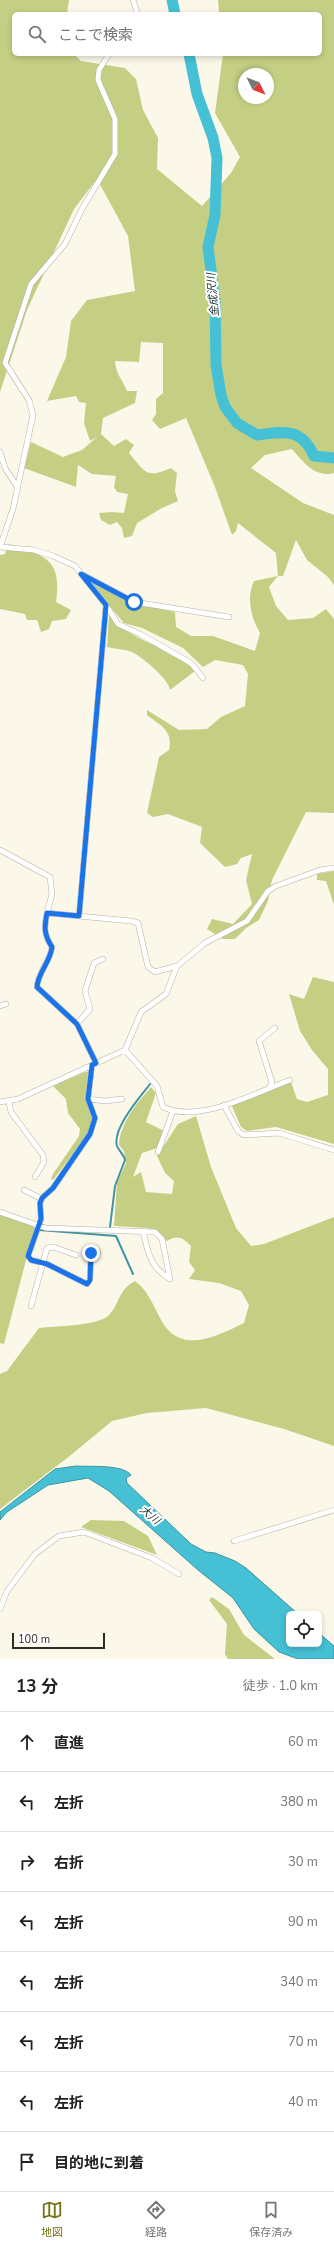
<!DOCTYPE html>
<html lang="ja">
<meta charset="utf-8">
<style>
body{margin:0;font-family:"Nunito Sans","Noto Sans JP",sans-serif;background:#f6f6f6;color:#222}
.controls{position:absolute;right:12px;bottom:12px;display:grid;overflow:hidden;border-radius:6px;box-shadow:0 2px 6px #0003}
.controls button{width:36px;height:36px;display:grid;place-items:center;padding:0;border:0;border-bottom:1px solid #e0e0e0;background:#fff;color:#222;font:20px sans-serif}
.compass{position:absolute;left:238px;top:68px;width:36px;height:36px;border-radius:50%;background:#fff;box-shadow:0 2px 6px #0003;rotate:132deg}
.scale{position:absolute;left:12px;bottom:10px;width:93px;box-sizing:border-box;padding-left:4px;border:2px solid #2e2c27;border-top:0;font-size:11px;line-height:14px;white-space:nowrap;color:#2e2c27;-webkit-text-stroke:3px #fff;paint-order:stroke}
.stop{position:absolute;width:12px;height:12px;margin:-9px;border:3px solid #1a73e8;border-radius:50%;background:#fff}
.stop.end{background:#1a73e8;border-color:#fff;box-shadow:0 1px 4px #0008}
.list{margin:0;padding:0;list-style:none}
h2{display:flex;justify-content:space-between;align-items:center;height:52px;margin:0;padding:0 16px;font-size:17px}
h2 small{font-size:13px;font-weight:400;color:#767676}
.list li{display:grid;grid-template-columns:26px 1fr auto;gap:12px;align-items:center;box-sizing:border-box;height:60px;padding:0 16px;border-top:1px solid #e0e0e0}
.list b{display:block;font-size:15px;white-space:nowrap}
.list em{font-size:13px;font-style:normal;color:#767676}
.icon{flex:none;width:22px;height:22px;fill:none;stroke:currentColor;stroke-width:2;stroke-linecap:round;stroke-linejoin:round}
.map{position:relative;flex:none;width:334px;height:1659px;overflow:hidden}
.search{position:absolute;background:#fff;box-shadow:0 2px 6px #0003;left:12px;right:12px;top:12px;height:44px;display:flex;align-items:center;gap:10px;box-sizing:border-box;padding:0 14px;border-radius:6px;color:#767676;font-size:15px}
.sheet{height:532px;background:#fff}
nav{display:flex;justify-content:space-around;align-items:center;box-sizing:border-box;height:56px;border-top:1px solid #e0e0e0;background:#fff;font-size:11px;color:#767676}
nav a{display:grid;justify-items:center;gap:2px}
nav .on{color:#757216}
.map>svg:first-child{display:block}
</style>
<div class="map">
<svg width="334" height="1659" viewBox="0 0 334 1659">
<rect width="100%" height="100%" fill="#fcf8e9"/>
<path fill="#c5cf84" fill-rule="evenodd" d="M0,0h69l-2,14h-53v40h60l7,7 44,7 11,11 7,31 15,28 -1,31 45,37 29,-33 9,-16 -25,-44 8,-59h97v-40h-101l-1,-14h116v473c-19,5 -31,-11 -42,-24l-27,6 -14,13 52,35 31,12v70l-6,-8 -21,-17 -11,-20 -13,36h-5l-9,11 7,19 12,14 25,-2 13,-9 8,10v194l-28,-1 -34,68 -4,21 -9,19 -13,8 -11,11h-12l-16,-10 5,-10 21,5 19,-20 -6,-24 6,-26 -11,4 -4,6 -12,3 -25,-24 2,-16 -34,-13 -15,3 -6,-4 12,-56 10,-7c4,-20 -8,-24 -22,-35v-5l32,20 28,-1 14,-12 24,-11 3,-32 -5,-9 -28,-5 -12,7 -20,-19 -41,-20 -18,-5 -35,-41 43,21 43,9 1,15 15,9h22l42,15 5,-18c-9,-16 -14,-35 -6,-52l24,-5 -2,-23 -38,-30 -2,8 -4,4 -17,-48 -29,-69 -26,11 -8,-9 4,-6v-15l7,-6v-50l-22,-1 -2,20 -24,-1c1,14 7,17 12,30h10l-2,12 -32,15 -2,16 13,12 12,-7 8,6 -5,8c16,19 17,26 42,15l6,5 -2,18 3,10 -16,7 -25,15 -5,13 -8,2 -2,-10 -5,-6 -7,3 -9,-5 -2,-7 13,-1 12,1 4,-19 -11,-2 -3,-5 2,-11 -24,-2 -14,-9 -2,22 -52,-19 7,-26 32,15 19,-7 15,-13 -7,4 -6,-18 2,-20 -7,-1 -3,-6 -29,5 19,-44 5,-36 16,-21 48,-9 -7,-55 -31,-57 -23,30 -47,101 -27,82zM244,74h24v24h-24z
M9,544c36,12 53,14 47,58l15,8 -5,9 -14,2 -3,8 -8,3 -4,-12h-10l-2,-6 -25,-5v-54l5,-1z
M109,615c21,27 62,31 86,56l-25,19c-1,-11 -28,-33 -38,-38 -7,-3 -17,-3 -25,-5z
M334,871v34l-8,-24 -9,-1v-6z
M313,977l21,5v162l-58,-17 -29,4 -6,-4 -10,-23 60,-22 6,17 10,3 21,-7v-26l-16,-19 -12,-19 -11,-37 15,5z
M85,1072h3l-2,22 6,24 -1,7 -4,10 -34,45 -2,-1 2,-5 26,-38 1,-7 -12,-16 -2,-14 -13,-13z
M151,1087l5,6 -10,29 18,9 -7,17 -15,5 -9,24 8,-5 5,20 26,2 2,-13 -9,-8 -8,-17 21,-32 18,-8 15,51 25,61 15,18 13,-2 70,-27v229l-50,-17 -78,-21 -59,5 -35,8 -41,34 -71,54v-135l7,-3 32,-43c15,-2 60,-2 70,-13 12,-13 8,-24 26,-34 12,9 17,21 24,35 19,40 54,22 85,7l5,-18 -8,-14 -22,-8 -30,-4 6,-9 -6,-8 2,-16c-8,-8 -13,-12 -24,-5l-19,-13 -34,-2 3,-43 9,-20 -2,-12 -5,-6c1,-22 18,-42 32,-58z
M0,1213l35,13 -31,118 -4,-1z
M91,1520l33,1 24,15 9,19 -76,-28z
M212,1597l17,12 15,26 31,24h-47l-3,-5 2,-30 -18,-24z"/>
<path fill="#45c0d4" stroke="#3e94a0" d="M76,1466c14,1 46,-2 55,9l-5,3 1,5 64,61 15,8 9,1 20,8 11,7 52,46h-9v30h30v-11l15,13v13h-36l-19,-7 -25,-23 -21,-31 -35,-28 -89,-79 -21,-13 -40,7 -41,27 -7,8v-8l55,-43z"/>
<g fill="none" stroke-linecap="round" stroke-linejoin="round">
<path stroke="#3e94a0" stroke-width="2" d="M110,1227l5,-41 10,-26c-1,-5 -6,-9 -8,-14 -5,-17 22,-48 33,-62
M39,1230l77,6 17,38"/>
<path stroke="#45c0d4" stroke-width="11" d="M172,0l3,14
M189,54l8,40 16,44 4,20 -2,57 -7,32 7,54 1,64 5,30 4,12 12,16 20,12c27,-4 45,-7 57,21l20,2"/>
<g stroke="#b4b0a2" stroke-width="6">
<path id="street" d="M133,0l4,12 -1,2
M0,452l5,16 13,20
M0,547l13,-38 20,-94 -4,-15 -24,-37 26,-79 34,-40 17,-35 33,-55v-35l-17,-39 1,-10 10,-16
M0,547l34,3 19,6 22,10 31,39 12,19 22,10 51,29 12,15
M83,575l51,27 95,15
M0,850l50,27 2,17 -5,19
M79,916l27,-311
M0,1006l6,-2
M77,1024l13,-15 -5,-18 9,-28 9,-4
M125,1050l32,36 6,21c36,17 92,-14 127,-27
M96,1063l-19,-39 -40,-37c1,-15 13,-25 15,-40 -8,-12 -8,-20 -5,-34l84,8 7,2 10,44 7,5 22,-6
M270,1087l2,-5 -13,-41 16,-13
M88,1099l17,2 17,-2
M0,1102l18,-3 107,-49 16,-38 25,-18 11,-28 28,-23 42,-22 21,-30 8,-5 44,-16 14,-2
M9,1102l2,10 32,43 1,7 -9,15
M224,1105l14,26 6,4 35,-2 55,17
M158,1152l15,-41
M24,1190l18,9
M0,1212l46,16 109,4 7,7 8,40c-21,-13 -21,-25 -27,-47
M85,1252h13
M91,1253l-1,26 -3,5 -40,-20 -16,-4 -3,-4 13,-37 -1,-16 2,-5 11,-10 37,-54 5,-16 -7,-19 4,-34
M31,1306l16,-58 6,-1 23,8
M234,1541l100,-31
M0,1609l7,-18 28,-37 24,-18 25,-4 68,26 27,16"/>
</g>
<use href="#street" stroke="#fff" stroke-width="5"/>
</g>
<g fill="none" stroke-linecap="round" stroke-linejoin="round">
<path stroke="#1a73e8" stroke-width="5" d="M91,1253l-1,27 -3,4 -40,-20 -16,-4 -3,-4 13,-37 -1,-16 2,-5 11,-10 37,-54 5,-16 -7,-19 4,-34 4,-2 -19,-39 -40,-37c1,-15 13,-24 15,-40 -8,-12 -8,-20 -5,-34l32,3 27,-311 -25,-31 53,28"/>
</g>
<g text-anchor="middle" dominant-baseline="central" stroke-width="4" stroke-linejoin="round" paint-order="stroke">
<g font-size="11" font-style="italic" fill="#1e3337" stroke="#fff">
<text transform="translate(213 295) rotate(-95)">金成沢川</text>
<text transform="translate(150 1515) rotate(40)">大川</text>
</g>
</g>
</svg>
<div class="controls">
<button><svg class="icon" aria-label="locate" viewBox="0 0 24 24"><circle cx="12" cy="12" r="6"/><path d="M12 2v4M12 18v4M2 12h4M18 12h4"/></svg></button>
</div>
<svg class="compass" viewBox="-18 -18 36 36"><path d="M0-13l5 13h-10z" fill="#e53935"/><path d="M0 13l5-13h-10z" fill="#767676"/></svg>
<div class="scale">100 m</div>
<div class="stop" style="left:134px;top:602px"></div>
<div class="stop end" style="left:91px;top:1253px"></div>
<div class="search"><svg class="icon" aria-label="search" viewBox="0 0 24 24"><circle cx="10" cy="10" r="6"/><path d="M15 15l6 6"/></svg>ここで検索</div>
</div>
<section class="sheet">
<h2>13 分<small>徒歩 · 1.0 km</small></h2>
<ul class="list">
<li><svg class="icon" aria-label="ahead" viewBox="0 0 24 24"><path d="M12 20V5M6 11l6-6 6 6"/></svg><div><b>直進</b></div><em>60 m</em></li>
<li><svg class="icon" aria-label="left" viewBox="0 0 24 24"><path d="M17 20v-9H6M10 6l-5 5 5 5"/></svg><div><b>左折</b></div><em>380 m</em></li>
<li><svg class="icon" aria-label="right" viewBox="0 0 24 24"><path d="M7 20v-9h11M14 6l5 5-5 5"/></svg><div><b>右折</b></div><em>30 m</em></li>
<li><svg class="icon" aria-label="left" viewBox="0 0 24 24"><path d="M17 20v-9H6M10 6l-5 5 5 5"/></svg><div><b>左折</b></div><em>90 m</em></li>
<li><svg class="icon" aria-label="left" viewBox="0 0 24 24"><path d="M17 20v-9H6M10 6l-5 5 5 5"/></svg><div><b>左折</b></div><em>340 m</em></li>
<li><svg class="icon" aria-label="left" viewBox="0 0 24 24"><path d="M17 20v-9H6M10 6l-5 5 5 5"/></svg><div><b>左折</b></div><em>70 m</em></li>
<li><svg class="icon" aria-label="left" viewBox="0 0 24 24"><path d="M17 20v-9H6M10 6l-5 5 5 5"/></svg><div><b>左折</b></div><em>40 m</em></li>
<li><svg class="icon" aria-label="arrive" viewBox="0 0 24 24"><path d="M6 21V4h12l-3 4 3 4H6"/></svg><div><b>目的地に到着</b></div></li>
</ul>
</section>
<nav>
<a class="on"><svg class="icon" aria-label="map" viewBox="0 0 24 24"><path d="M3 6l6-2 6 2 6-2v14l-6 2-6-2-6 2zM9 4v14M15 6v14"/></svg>地図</a>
<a><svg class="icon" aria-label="directions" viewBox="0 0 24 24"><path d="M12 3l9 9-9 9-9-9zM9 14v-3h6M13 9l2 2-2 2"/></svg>経路</a>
<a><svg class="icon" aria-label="saved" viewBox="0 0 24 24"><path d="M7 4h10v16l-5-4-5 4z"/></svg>保存済み</a>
</nav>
